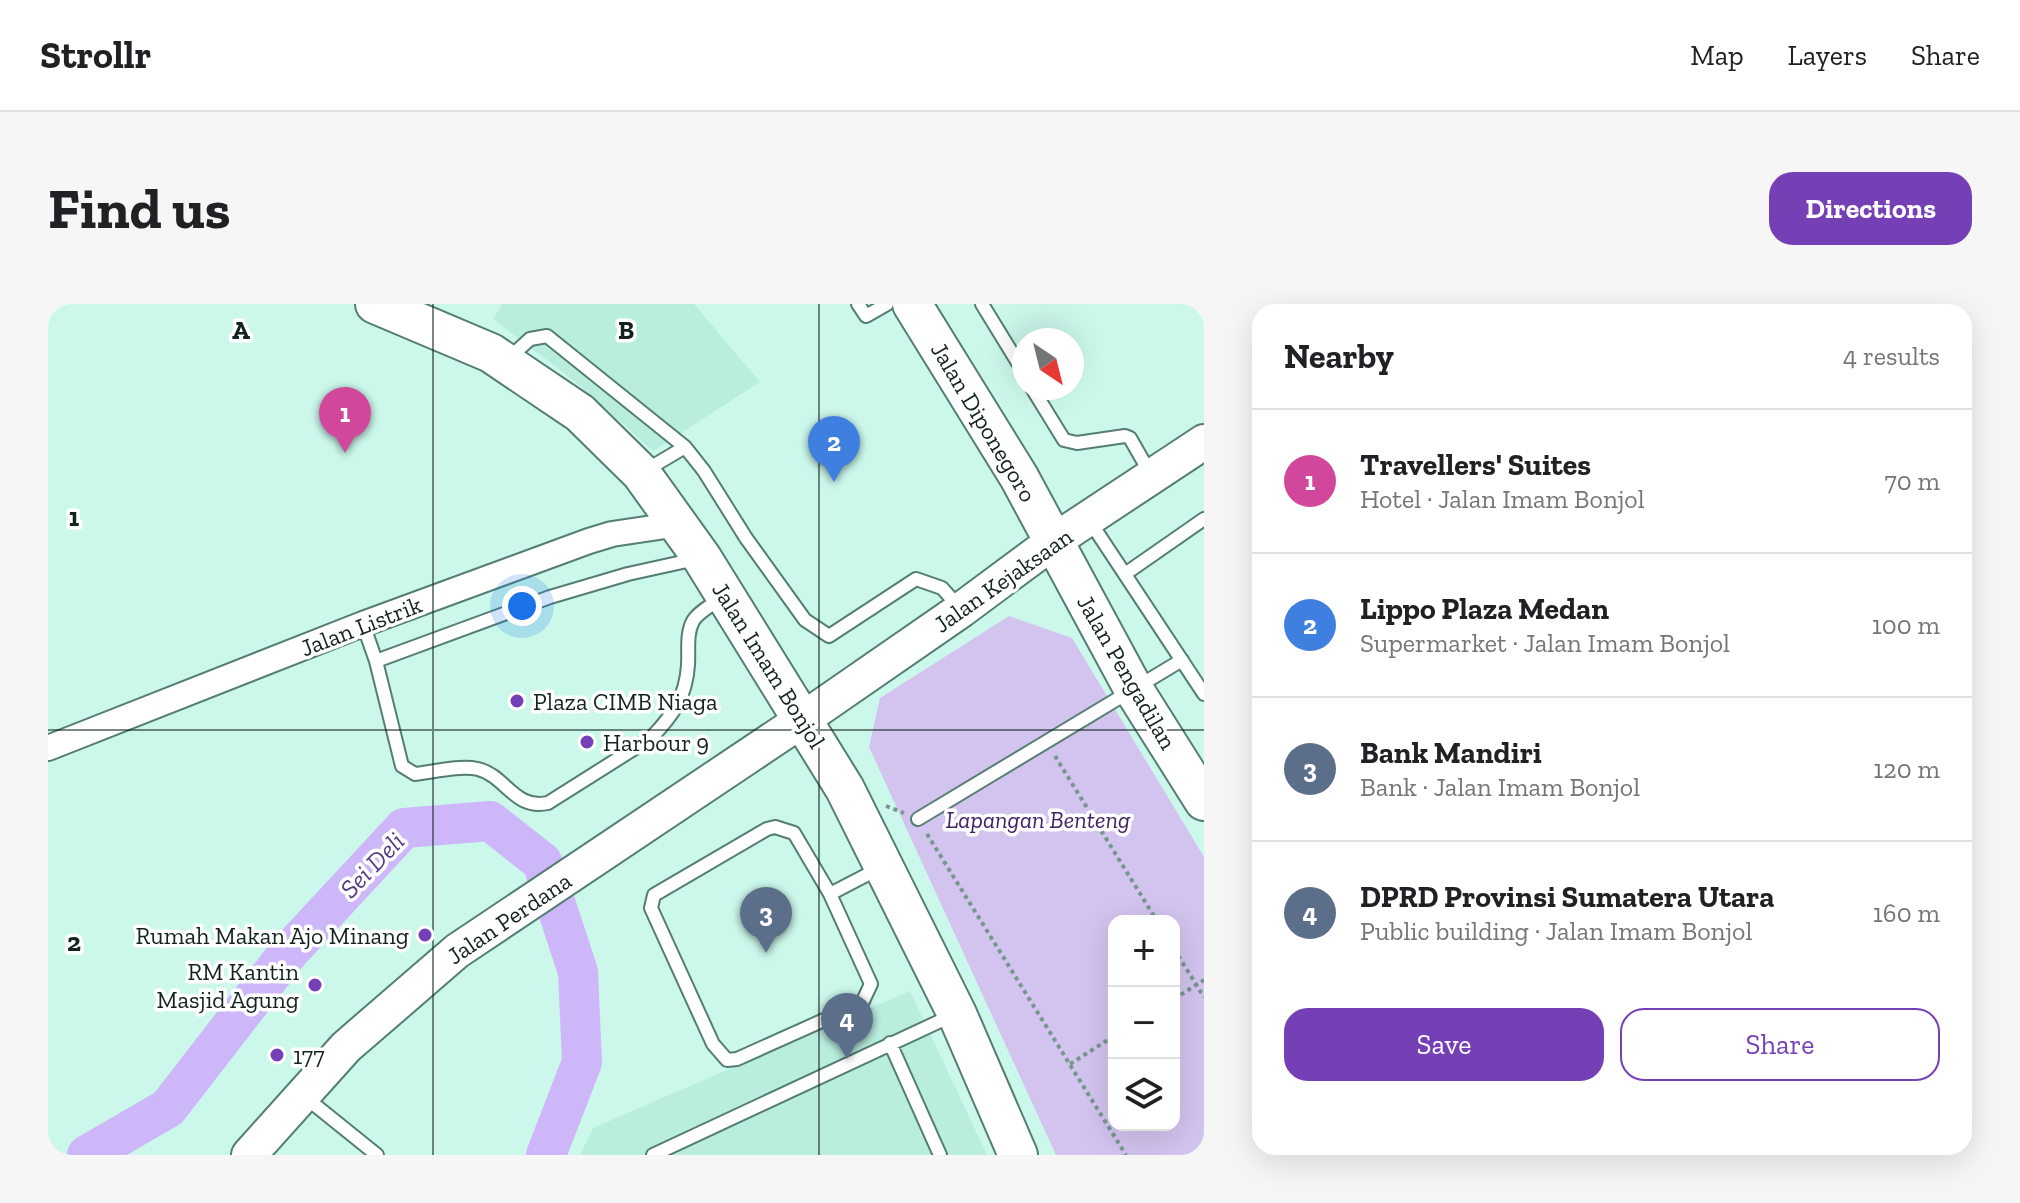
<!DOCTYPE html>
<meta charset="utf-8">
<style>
body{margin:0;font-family:"Zilla Slab",serif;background:#f6f6f6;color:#202124}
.controls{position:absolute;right:24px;bottom:24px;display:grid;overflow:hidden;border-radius:16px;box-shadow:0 8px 32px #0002}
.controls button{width:72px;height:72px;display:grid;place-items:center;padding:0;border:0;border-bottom:2px solid #e0e0e0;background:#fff;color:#202124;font:40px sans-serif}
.compass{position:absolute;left:964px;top:24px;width:72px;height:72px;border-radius:50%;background:#fff;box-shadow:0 8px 32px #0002;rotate:145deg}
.you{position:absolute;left:474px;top:302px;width:28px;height:28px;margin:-20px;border:6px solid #fff;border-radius:50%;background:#1a73e8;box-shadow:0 0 0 12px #1a73e833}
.badge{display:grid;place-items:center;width:52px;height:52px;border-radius:50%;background:#753fb6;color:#fff;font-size:26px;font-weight:700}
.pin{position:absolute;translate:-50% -66px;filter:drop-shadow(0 2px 4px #0008)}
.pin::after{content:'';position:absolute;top:42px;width:28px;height:24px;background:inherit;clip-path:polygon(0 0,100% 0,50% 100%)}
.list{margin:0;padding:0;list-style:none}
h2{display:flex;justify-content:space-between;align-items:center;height:104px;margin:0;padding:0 32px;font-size:34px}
h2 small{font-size:26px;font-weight:400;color:#757577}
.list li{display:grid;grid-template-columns:52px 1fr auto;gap:24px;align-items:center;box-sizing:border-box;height:144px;padding:0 32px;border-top:2px solid #e0e0e0}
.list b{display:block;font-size:30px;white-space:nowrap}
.list p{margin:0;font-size:26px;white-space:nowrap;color:#757577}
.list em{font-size:26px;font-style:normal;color:#757577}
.actions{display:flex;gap:16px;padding:24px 32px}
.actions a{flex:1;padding:18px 0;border:2px solid #753fb6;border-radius:24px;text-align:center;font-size:28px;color:#753fb6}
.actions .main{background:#753fb6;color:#fff}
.icon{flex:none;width:44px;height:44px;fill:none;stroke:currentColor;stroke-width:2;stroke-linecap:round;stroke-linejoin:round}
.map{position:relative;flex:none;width:1156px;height:851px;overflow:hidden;border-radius:24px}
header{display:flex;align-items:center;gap:48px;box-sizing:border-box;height:112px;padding:0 40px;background:#fff;border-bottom:2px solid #e0e0e0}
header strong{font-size:38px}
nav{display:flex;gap:44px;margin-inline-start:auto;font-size:28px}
.intro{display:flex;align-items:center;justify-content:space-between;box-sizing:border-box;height:192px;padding:0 48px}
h1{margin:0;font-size:56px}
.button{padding:20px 36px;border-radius:24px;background:#753fb6;color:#fff;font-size:28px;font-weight:700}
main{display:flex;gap:48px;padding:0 48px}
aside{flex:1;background:#fff;border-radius:24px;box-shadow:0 8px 32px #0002}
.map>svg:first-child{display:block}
</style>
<header>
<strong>Strollr</strong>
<nav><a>Map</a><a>Layers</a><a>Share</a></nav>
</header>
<div class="intro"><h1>Find us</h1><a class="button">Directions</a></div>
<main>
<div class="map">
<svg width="1156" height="851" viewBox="0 0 1156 851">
<rect width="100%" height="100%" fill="#ccf8ec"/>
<path fill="#b9eedf" d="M454,0h192l66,78 -107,69 -76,-68 -84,-64z
M862,687l77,164h-407l13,-27z"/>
<path fill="#d2c3ef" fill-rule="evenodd" d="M961,312l63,22 132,219v298h-148l-187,-408 11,-49zM1066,617h60v204h-60z"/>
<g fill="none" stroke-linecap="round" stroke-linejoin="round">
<path stroke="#ceb7f8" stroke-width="40" d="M39,851l81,-47 120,-155 116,-125 86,-7 52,41 36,110 4,90 -36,93"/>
<g stroke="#547d73" stroke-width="16">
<path id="lane" d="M810,0l8,12 21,-12
M934,0l38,62
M460,55l22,-20 17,-3 138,111 19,24 42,67 59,82 24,16 87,-57 26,9 17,19
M984,84l32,52 13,3 48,-7 5,2 20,35
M595,168l42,-25
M1041,216l115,174
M1077,270l79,-55
M315,320l13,37 26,105 13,8c18,-2 44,-9 63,-5 28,7 36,41 70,34l103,-65c22,-23 35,-41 37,-73 1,-14 -2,-31 5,-44 6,-10 21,-17 30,-24
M328,357l174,-64 78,-23 68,-15
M870,515l264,-159
M727,523l19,6 36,61 41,90 -9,19 -125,56 -10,1 -14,-16 -62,-136 3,-13 113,-66z
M782,590l48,-25
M842,739l50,112
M257,793l72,58
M605,851l298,-139"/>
</g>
<g stroke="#547d73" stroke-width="28">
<path id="street" d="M0,444l315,-124 226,-83 23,-7 67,-10"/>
</g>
<g stroke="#547d73" stroke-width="38">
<path id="secondary" d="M201,851l97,-108 111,-96 345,-231 159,-110 93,-69 150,-99"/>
</g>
<g stroke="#547d73" stroke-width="42">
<path id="primary" d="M327,0l116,49 89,60 61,60 61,85 143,231 112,225 61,141
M864,0l107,173 115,213 70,111"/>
</g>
<path stroke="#77978e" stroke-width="4" stroke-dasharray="4 4" stroke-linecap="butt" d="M1007,452l102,165
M838,502l18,7
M879,530l199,321
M1126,645l30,48
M1126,695l30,-19
M1022,760l44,-28"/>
<use href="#lane" stroke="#fff" stroke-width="12"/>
<use href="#street" stroke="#fff" stroke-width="24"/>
<use href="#secondary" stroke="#fff" stroke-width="34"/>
<use href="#primary" stroke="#fff" stroke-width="38"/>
</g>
<path fill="none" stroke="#13241f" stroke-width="2" stroke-opacity="0.55" d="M385,0v851M771,0v851M0,426h1156"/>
<g fill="#753fb6" stroke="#fff" stroke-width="3">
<circle cx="469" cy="397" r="8"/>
<circle cx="539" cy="438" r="8"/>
<circle cx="377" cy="631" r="8"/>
<circle cx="267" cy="681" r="8"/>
<circle cx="229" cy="751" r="8"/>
</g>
<g text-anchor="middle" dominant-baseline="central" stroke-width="7" stroke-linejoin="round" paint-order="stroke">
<g font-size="24" fill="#13241f" stroke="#fff">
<text transform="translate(936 118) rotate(59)">Jalan Diponegoro</text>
<text transform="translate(955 276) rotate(-35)">Jalan Kejaksaan</text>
<text transform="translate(313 322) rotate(-21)">Jalan Listrik</text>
<text transform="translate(721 361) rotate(58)">Jalan Imam Bonjol</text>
<text transform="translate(1079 368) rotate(60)">Jalan Pengadilan</text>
<text transform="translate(461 614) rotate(-34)">Jalan Perdana</text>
</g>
<g font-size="24" fill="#13241f" stroke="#fff" text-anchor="start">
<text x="485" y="397">Plaza CIMB Niaga</text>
<text x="555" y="438">Harbour 9</text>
<text x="361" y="631" text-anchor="end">Rumah Makan Ajo Minang</text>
<text x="251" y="667" text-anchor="end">RM Kantin<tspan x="251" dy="28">Masjid Agung</tspan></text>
<text x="245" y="751">177</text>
</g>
<g font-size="24" font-style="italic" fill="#422169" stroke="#fff">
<text x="990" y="515">Lapangan Benteng</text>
</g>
<g font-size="26" font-style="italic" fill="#583984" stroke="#fff">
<text transform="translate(324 561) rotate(-46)">Sei Deli</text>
</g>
</g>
<g font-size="26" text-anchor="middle" font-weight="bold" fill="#13241f" stroke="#fff" stroke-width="7" stroke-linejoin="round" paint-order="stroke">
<text x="193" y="35">A</text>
<text x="578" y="35">B</text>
<text x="26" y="222">1</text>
<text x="26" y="647">2</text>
</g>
</svg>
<div class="controls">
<button>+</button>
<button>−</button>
<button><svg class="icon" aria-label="layers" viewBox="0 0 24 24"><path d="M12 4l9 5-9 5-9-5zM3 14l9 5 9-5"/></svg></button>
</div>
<svg class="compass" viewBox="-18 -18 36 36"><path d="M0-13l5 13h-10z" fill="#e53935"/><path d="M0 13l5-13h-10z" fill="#757577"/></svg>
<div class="you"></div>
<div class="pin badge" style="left:297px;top:149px;background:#d1479c">1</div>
<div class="pin badge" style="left:786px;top:178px;background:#3f7fe0">2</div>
<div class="pin badge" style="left:718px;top:649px;background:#5c6f8a">3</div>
<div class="pin badge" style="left:799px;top:755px;background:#5c6f8a">4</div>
</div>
<aside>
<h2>Nearby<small>4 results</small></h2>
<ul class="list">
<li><span class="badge" style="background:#d1479c">1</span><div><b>Travellers' Suites</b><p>Hotel · Jalan Imam Bonjol</p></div><em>70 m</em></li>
<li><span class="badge" style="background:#3f7fe0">2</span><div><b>Lippo Plaza Medan</b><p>Supermarket · Jalan Imam Bonjol</p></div><em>100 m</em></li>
<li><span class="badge" style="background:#5c6f8a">3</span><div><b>Bank Mandiri</b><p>Bank · Jalan Imam Bonjol</p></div><em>120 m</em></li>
<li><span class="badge" style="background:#5c6f8a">4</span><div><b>DPRD Provinsi Sumatera Utara</b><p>Public building · Jalan Imam Bonjol</p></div><em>160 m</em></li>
</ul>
<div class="actions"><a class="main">Save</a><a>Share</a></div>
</aside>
</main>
